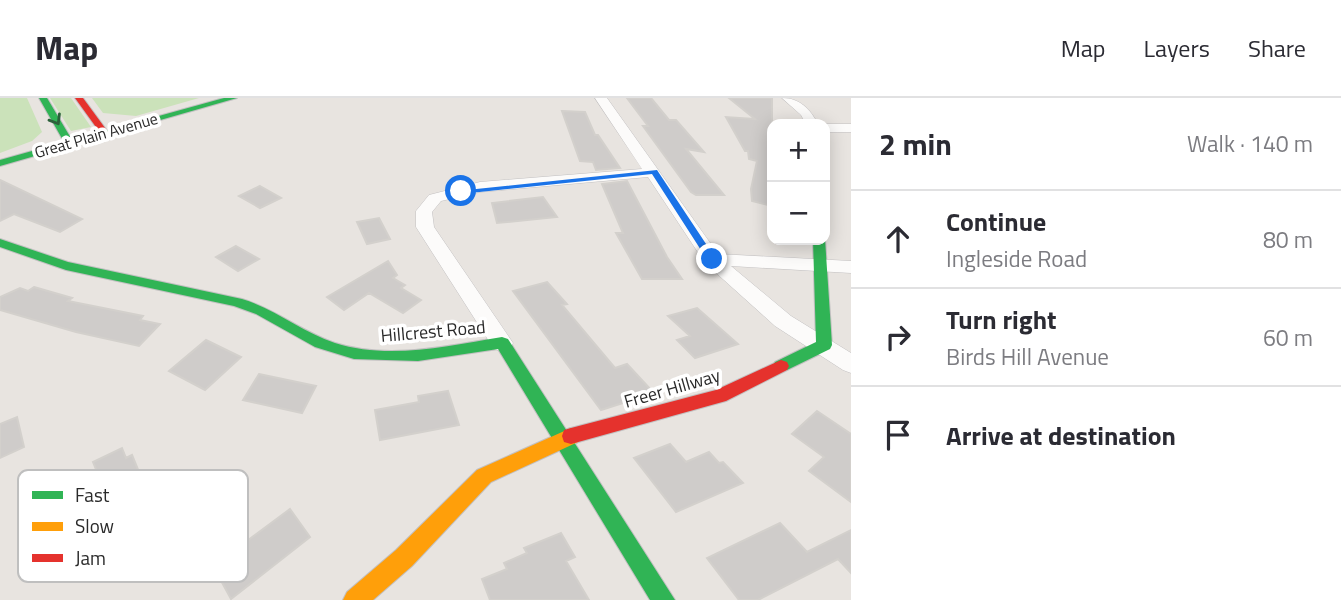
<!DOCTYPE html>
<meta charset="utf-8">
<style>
body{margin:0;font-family:"Titillium Web",sans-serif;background:#f2f2f3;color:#2b2b33}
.controls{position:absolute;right:21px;top:21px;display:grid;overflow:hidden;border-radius:14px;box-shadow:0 4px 18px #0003}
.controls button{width:63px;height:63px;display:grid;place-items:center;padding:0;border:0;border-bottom:2px solid #e1e1e2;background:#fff;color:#2b2b33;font:35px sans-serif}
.stop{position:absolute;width:21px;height:21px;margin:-16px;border:5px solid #1a73e8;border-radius:50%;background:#fff}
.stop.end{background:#1a73e8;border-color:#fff;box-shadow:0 2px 7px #0008}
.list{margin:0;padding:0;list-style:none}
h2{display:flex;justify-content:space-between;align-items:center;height:91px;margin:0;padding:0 28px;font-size:30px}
h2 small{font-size:23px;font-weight:400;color:#7c7c81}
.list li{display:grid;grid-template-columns:46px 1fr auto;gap:21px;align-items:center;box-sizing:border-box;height:98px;padding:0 28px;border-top:2px solid #e1e1e2}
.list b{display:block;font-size:26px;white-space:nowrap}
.list p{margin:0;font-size:23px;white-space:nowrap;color:#7c7c81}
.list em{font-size:23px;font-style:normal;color:#7c7c81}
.icon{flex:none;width:38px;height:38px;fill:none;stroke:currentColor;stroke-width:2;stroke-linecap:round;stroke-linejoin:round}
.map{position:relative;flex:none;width:851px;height:502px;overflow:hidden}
header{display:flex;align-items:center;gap:42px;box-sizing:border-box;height:98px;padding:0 35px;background:#fff;border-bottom:2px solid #e1e1e2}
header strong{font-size:33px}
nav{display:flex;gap:38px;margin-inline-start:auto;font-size:24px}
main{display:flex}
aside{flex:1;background:#fff}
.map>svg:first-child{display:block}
</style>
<header>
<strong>Map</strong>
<nav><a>Map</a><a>Layers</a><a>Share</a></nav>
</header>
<main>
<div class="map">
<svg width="851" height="502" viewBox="0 0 851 502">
<rect width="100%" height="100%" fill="#e8e4e0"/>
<path fill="#cbe2ba" d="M0,0h27l15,34 -10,9 -32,12z
M50,0h21l20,29 -20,4z
M92,0h107l-63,18 -33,-3z"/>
<path fill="#cfccca" stroke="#d3d0cc" stroke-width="2" d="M627,0h24l18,22h7l28,32 -18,-3 38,46h-28l-5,-3 -48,-66h5z
M729,0h43v108l-20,-5 -1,-12 6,-28 -8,-2 -1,-8h-3l-19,-34 29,2z
M562,13l23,1 10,23h3l22,33 -24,2 -3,-8 -13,-1z
M0,82l82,39 -22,13 -46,-18 -14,7z
M627,83l40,76 15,22h-40l-26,-46h7l-21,-49z
M260,88l21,12 -21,10 -21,-12z
M543,99l14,20 -60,6 -5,-20z
M379,120l11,21 -23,5 -10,-22z
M236,148l23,13 -21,12 -22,-14z
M388,163l9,14 -4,3 12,7 -4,3 20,12 -18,13 -34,-20 -25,17 -17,-13z
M547,184l20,22 -5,1 53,63 12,-4 27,29 -53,17 -88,-119z
M34,189l38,11 -4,3 75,15 -3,4 20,4 -21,22 -63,-14 -76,-22v-13l20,-9 8,3z
M697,210l41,36 -43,14 -18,-18 13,-4 -22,-20z
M206,242l35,17 -36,33 -36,-19z
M259,276l57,12 -14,27 -59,-13z
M448,293l11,34 -79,15 -5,-30 44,-8 -1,-6z
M817,313l34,23v68l-42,-31 15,-14 -32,-23z
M17,319l7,30 -24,11v-34z
M670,346l16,18 23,-10 10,11 4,-1 20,21 -67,29 -42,-54z
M122,350l4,10 6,-3 30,73 -36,-25 -25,14 -13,-40 9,-5 -4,-10z
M290,411l20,28 -79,62 -18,-33z
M780,425l27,29 44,-22v43l-13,-14 -80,41h-19l-32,-42z
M561,435l14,24 -9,4 23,39h-99l-8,-21 25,-10 -3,-6 23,-10 -3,-5z"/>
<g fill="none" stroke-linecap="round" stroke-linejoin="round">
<g stroke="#c2c0c1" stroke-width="1">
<path id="street" d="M595,0h12l111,156 133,7v12l-120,-7 60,50 60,37v20l-8,-3 -68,-44 -70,-63 -57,-86 -168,15 -39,9 -9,11 2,15 79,116 -3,6 -8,2 -8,-2 -78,-122v-16l13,-16 51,-13 162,-13z
M782,0c18,0 28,11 36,26h-12l-5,-9z
M825,26h26v8h-26z"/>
</g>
<g stroke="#c2c0c1" stroke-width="2">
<path id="fast" d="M39,0h8l25,42 152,-42h13l-237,68v-6l64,-18z
M0,141l68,23 174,37c33,10 60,33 93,44 53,17 113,3 167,-6l6,2 167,261h-25l-152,-251 -80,12 -64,-2 -39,-12 -59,-33 -22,-8 -168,-36 -66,-23z
M825,141l7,106 -2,4 -43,21h-12l-2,-4 2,-4 41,-20 -3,-102z"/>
</g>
<g stroke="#c2c0c1" stroke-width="2">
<path id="slow" d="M571,330l7,2 2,6 -2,6 -87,40 -79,84 -39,34h-30l4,-8 49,-42 81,-80z"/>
</g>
<g stroke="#c2c0c1" stroke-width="2">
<path id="jam" d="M75,0h8l25,34 -1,2h-6z
M781,262l6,2 2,4 -2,4 -61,31 -155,43 -7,-2 -2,-6 2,-6 7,-2 145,-38z"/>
</g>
<use href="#street" fill="#fcfbfa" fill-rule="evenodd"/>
<use href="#fast" fill="#30b455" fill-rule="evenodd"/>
<use href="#slow" fill="#ff9f0a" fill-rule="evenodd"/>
<use href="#jam" fill="#e5322d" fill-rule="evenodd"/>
</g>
<defs><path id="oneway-chevron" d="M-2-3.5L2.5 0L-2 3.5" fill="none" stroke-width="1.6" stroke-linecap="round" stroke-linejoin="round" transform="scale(1.75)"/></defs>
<use stroke="#2c613b" href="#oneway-chevron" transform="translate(56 22) rotate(59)"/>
<path fill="#1a73e8" d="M657,72l59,89 -1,2h-7l-56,-87 -191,20 -4,-3z"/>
<g text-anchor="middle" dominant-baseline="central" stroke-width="7" stroke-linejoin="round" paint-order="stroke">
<g font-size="16" fill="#2a2a2a" stroke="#fff">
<text transform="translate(96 37) rotate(-16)">Great Plain Avenue</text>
</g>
<g font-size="18" fill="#2a2a2a" stroke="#fff">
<text transform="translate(433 233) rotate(-5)">Hillcrest Road</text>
<text transform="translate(672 290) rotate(-16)">Freer Hillway</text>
</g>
</g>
<rect x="18" y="372" width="230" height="112" rx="10" fill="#fff" stroke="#bfbfbf" stroke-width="2"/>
<rect x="32" y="393" width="31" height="8" fill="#30b455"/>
<rect x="32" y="424" width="31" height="9" fill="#ff9f0a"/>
<rect x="32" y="456" width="31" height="8" fill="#e5322d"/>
<g font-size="19" fill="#2a2a2a">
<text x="75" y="404">Fast</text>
<text x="75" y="435">Slow</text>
<text x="75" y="467">Jam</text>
</g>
</svg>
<div class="controls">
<button>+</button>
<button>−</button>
</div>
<div class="stop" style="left:461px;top:93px"></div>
<div class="stop end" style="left:712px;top:161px"></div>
</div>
<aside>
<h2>2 min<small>Walk · 140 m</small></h2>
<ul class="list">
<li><svg class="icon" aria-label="ahead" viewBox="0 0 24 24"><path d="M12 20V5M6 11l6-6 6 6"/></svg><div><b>Continue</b><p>Ingleside Road</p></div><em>80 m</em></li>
<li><svg class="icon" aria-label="right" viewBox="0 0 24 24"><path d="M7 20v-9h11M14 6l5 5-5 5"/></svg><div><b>Turn right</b><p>Birds Hill Avenue</p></div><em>60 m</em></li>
<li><svg class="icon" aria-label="arrive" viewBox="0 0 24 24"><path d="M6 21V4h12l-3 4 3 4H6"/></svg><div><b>Arrive at destination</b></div></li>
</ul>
</aside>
</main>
